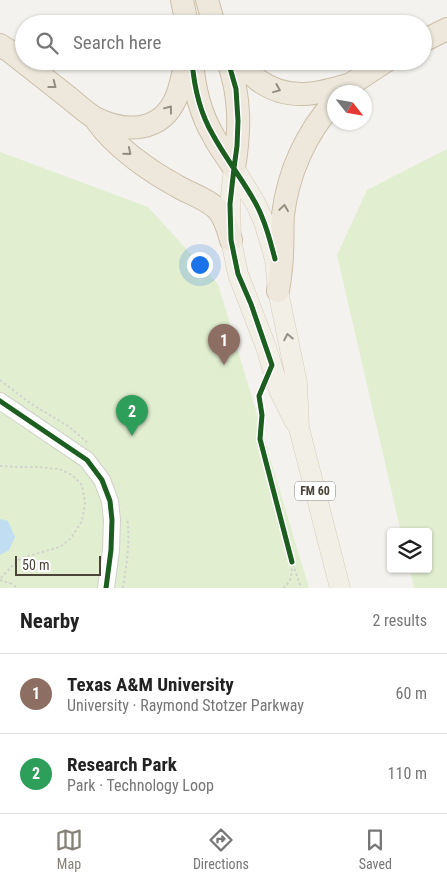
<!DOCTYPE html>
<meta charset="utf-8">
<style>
body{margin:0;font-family:"Roboto Condensed",sans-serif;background:#f2f2f2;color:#222}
.controls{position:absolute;right:15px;bottom:15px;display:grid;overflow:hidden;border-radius:5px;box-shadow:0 1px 4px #0004}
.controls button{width:45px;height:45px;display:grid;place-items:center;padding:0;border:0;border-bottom:1px solid #e0e0e0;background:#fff;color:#222;font:25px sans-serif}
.compass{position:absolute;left:327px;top:85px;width:45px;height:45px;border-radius:50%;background:#fff;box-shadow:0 1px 4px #0004;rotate:121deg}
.scale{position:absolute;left:15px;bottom:12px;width:86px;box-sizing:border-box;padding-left:5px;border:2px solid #4b4439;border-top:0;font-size:14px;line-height:18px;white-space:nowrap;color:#4b4439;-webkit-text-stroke:4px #fff;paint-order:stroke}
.you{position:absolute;left:199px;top:264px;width:18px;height:18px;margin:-12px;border:4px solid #fff;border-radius:50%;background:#1a73e8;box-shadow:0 0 0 8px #1a73e833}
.badge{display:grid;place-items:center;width:32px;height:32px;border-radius:50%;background:#868178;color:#fff;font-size:16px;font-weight:700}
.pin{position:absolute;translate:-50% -41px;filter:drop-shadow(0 1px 2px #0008)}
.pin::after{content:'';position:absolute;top:26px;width:18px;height:15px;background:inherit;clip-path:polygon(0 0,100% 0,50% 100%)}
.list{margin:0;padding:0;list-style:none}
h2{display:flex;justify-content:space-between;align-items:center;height:65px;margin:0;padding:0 20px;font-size:21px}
h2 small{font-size:16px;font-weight:400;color:#767676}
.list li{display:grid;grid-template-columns:32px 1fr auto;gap:15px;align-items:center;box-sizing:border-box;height:80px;padding:0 20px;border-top:1px solid #e0e0e0}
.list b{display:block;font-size:19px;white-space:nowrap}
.list p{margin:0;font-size:16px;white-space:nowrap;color:#767676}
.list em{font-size:16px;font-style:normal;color:#767676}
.icon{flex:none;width:28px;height:28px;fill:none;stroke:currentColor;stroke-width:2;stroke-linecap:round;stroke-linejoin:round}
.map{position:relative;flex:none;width:447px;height:588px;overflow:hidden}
.search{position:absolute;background:#fff;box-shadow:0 1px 4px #0004;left:15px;right:15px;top:15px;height:55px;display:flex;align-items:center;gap:12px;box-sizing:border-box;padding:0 18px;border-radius:28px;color:#767676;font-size:19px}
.sheet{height:225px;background:#fff}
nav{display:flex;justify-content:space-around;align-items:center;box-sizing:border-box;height:70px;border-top:1px solid #e0e0e0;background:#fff;font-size:14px;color:#767676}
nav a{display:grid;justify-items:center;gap:2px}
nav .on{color:#868178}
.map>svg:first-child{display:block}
</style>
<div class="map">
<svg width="447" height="588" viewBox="0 0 447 588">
<rect width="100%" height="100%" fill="#f4f2ee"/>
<path fill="#e1eecf" d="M447,149v439h-33l-4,-19h18v-37h-27l-64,-277 30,-65z
M0,152l148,55 70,77 91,304h-309z"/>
<path fill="#c0ddf1" d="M0,519l8,2 7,16 -6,13 -9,5z"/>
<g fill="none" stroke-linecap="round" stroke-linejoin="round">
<g stroke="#d2d0cb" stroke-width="18">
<path id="minor" d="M0,401l87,59 15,20 8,21 2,19 -1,30 -5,38"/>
</g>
<g stroke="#d6cebb" stroke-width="21">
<path id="major" d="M234,168l22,36 8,18 11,37 3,32 19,92 2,45 41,160
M234,168l-4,36 1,36 7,34 28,73 13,43 16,32"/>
</g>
<g stroke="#ccbfa9" stroke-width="24">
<path id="highway" d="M182,0l5,24
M207,0l7,24
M423,41l24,-12
M0,45l11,7c19,15 38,30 57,45 9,7 18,16 27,21 30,15 66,15 81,-20 5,-11 7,-25 10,-37
M192,61c2,26 8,52 21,74 6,12 14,22 21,33
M228,61c13,37 12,70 6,107
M238,61c6,6 13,13 20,19 30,22 61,14 93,4
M343,92l8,-8 35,-23
M96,120c18,26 53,51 81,66 13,8 29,12 40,23 8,8 11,20 14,31
M278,291c2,-13 4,-25 4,-38 1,-13 0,-26 1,-38 5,-42 23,-82 51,-113"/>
</g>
<path stroke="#d3d2cc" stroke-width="2" stroke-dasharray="2.5 2.5" stroke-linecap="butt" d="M0,380l30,23 38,23 20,17
M0,466l19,1h17l23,2 13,6 10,10 3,18 -3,18 -11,17 -11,9 -39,11 -10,9 -11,12
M293,564l8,24
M0,580l12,4 5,4
M123,588c3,-23 8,-47 4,-70
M283,588c9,-6 9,-15 9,-26"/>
<use href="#minor" stroke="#fdfdfc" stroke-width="16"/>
<use href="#major" stroke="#f2efe6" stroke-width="20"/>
<use href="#highway" stroke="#ede8db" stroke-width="22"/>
<g stroke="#fff" stroke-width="8">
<path id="cycleway" d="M192,61c2,25 8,52 21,74 13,24 30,45 43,69 9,17 14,36 19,55
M228,61l8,28 2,32 -1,25 -3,22 -4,36 1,36 7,34 13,30 21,61 -13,31 3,19 -2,24 32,123
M0,401l87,59 15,20 8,21 2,19 -1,30 -5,38"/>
</g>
<use href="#cycleway" stroke="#1b5e20" stroke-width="5"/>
</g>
<defs><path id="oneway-chevron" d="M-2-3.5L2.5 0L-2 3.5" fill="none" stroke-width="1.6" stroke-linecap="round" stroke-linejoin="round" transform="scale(1.25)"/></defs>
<g stroke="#948e82">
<use href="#oneway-chevron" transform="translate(53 85) rotate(38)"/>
<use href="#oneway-chevron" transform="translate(277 89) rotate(22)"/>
<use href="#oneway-chevron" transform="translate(169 109) rotate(-53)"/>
<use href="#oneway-chevron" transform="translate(128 152) rotate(40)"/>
<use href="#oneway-chevron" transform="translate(284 208) rotate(-82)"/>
</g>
<use stroke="#969187" href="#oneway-chevron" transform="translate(288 337) rotate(-101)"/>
<g text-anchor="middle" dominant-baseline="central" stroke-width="4" stroke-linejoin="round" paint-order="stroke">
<rect fill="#fff" stroke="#817c74" stroke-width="1" x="295" y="481.5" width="40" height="19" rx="4"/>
<g font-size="12" font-weight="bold" fill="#4b4439">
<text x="315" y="491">FM 60</text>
</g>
</g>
</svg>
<div class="controls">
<button><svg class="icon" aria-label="layers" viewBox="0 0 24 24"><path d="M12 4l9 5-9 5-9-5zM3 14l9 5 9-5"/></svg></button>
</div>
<svg class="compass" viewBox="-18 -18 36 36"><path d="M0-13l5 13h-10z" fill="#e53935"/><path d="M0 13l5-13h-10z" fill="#767676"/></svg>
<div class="scale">50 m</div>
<div class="you"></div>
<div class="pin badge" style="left:224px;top:365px;background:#8d6e63">1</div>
<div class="pin badge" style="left:132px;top:436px;background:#2e9e5b">2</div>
<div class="search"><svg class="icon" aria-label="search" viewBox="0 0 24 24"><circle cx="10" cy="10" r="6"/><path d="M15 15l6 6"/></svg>Search here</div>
</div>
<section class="sheet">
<h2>Nearby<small>2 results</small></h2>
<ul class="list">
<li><span class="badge" style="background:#8d6e63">1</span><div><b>Texas A&amp;M University</b><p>University · Raymond Stotzer Parkway</p></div><em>60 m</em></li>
<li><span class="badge" style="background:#2e9e5b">2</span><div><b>Research Park</b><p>Park · Technology Loop</p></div><em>110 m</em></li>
</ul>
</section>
<nav>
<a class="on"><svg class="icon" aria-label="map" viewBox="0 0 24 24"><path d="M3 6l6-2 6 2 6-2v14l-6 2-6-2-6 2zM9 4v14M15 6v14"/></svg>Map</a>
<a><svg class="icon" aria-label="directions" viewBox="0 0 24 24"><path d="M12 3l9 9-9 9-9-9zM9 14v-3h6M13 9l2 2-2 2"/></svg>Directions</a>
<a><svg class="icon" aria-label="saved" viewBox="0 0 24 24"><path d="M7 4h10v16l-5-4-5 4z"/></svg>Saved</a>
</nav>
